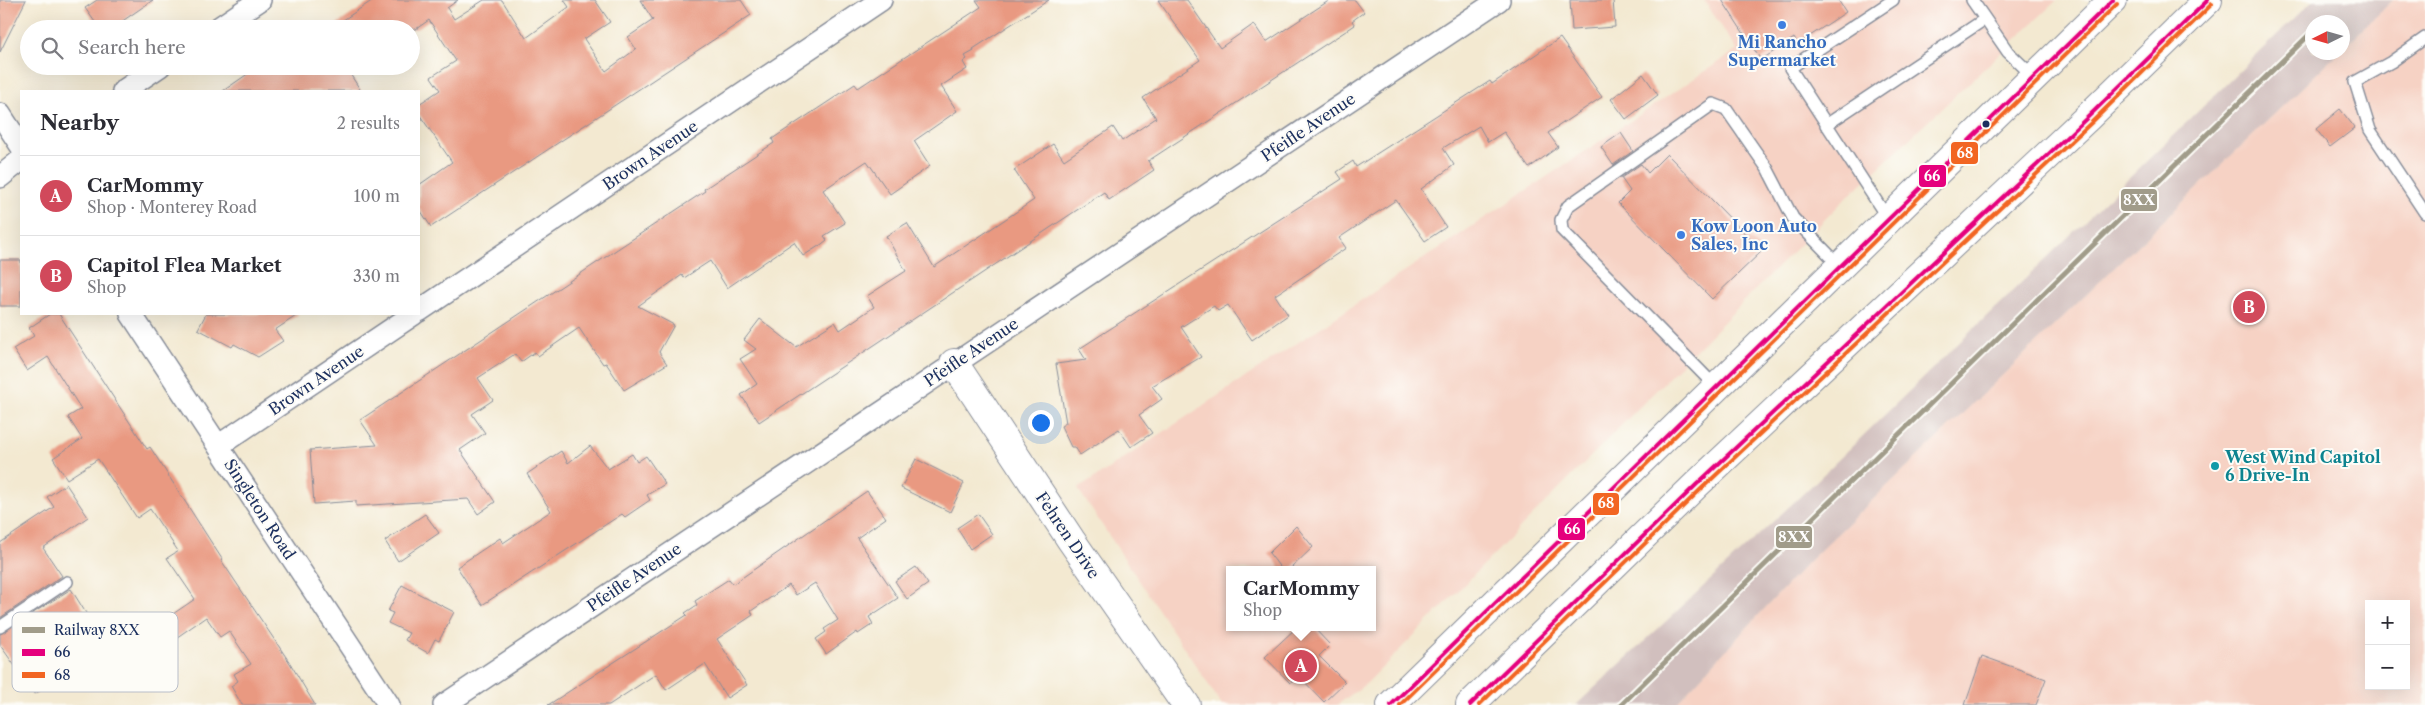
<!DOCTYPE html>
<meta charset="utf-8">
<style>
body{margin:0;font-family:"Libre Caslon Text",serif;background:#f7f7f7;color:#2b2b33}
.controls{position:absolute;right:15px;bottom:15px;display:grid;overflow:hidden;border-radius:0px;box-shadow:0 5px 20px #0002}
.controls button{width:45px;height:45px;display:grid;place-items:center;padding:0;border:0;border-bottom:1px solid #e1e1e2;background:#fff;color:#2b2b33;font:25px sans-serif}
.compass{position:absolute;left:2305px;top:15px;width:45px;height:45px;border-radius:50%;background:#fff;box-shadow:0 5px 20px #0002;rotate:265deg}
.you{position:absolute;left:1040px;top:422px;width:18px;height:18px;margin:-12px;border:4px solid #fff;border-radius:50%;background:#1a73e8;box-shadow:0 0 0 8px #1a73e833}
.badge{display:grid;place-items:center;width:32px;height:32px;border-radius:50%;background:#d1495b;color:#fff;font-size:16px;font-weight:700}
.pin{position:absolute;translate:-50% -50%;border:2px solid #fff;box-shadow:0 1px 5px #0006}
.popup{position:absolute;left:1226px;top:566px;width:150px;height:65px;box-sizing:border-box;display:grid;place-content:center;border-radius:0px;background:#fff;filter:drop-shadow(0 1px 4px #0005);font-size:16px;white-space:nowrap;color:#7c7c81}
.popup b{font-size:19px;color:#2b2b33}
.popup::after{content:'';position:absolute;left:50%;top:100%;margin-left:-10px;border:10px solid transparent;border-top-color:#fff}
.list{margin:0;padding:0;list-style:none}
h2{display:flex;justify-content:space-between;align-items:center;height:65px;margin:0;padding:0 20px;font-size:21px}
h2 small{font-size:16px;font-weight:400;color:#7c7c81}
.list li{display:grid;grid-template-columns:32px 1fr auto;gap:15px;align-items:center;box-sizing:border-box;height:80px;padding:0 20px;border-top:1px solid #e1e1e2}
.list b{display:block;font-size:19px;white-space:nowrap}
.list p{margin:0;font-size:16px;white-space:nowrap;color:#7c7c81}
.list em{font-size:16px;font-style:normal;color:#7c7c81}
.icon{flex:none;width:28px;height:28px;fill:none;stroke:currentColor;stroke-width:2;stroke-linecap:round;stroke-linejoin:round}
.map{position:relative;flex:none;width:2425px;height:705px;overflow:hidden}
.search{position:absolute;background:#fff;box-shadow:0 5px 20px #0002;left:20px;top:20px;width:400px;height:55px;display:flex;align-items:center;gap:12px;box-sizing:border-box;padding:0 18px;border-radius:28px;color:#7c7c81;font-size:19px}
.panel{position:absolute;background:#fff;box-shadow:0 5px 20px #0002;left:20px;top:90px;width:400px;height:225px;border-radius:0px}
.map>svg:first-child{display:block}
</style>
<div class="map">
<svg width="2425" height="705" viewBox="0 0 2425 705">
<rect width="100%" height="100%" fill="#fdfcf7"/>
<filter id="ink" filterUnits="userSpaceOnUse"><feTurbulence type="fractalNoise" baseFrequency=".02" numOctaves="2"/><feDisplacementMap in="SourceGraphic" scale="10" xChannelSelector="R" yChannelSelector="G"/><feConvolveMatrix kernelMatrix="1 2 1 2 8 2 1 2 1" color-interpolation-filters="sRGB"/></filter>
<filter id="wash" filterUnits="userSpaceOnUse"><feTurbulence type="fractalNoise" baseFrequency=".0096" numOctaves="4" result="noise"/><feDisplacementMap in="SourceGraphic" scale="20" xChannelSelector="R" yChannelSelector="G"/><feGaussianBlur stdDeviation="1.12" result="paint"/><feColorMatrix in="noise" values="0 0 0 0 0 0 0 0 0 0 0 0 0 0 0 0 0 1.4 0 .05"/><feComposite in="paint" operator="in"/></filter>
<g filter="url(#wash)">
<rect width="100%" height="100%" fill="#f3e9d1"/>
<path fill="#f6d2c4" fill-rule="evenodd" d="M1704,0h353l-217,204 -473,479 -30,22h-115l-144,-216 659,-439zM1230,570h142v57h-142z
M2393,0h32v705h-750l134,-144 529,-508 4,-1 1,-4zM2369,604h37v82h-37z"/>
<path fill="#d1bfbe" d="M2313,0h80l-50,48 -1,-26h-30v30l26,1 -529,508 -134,144h-99l230,-214z"/>
<g id="blocks">
<path fill="#e99981" d="M0,0h26l-26,52z
M97,0h56l-42,29h-11l-15,-21z
M373,0h85l-11,8 7,11 30,-19h18l24,38 43,-31 -5,-7h31l15,22 -26,17 22,32 30,-22 -8,-12 25,-17 -13,-20h101l10,15 -320,212 -12,-19v-23l33,-23 -33,-48v-10l21,-14 -9,-13 25,-16 -27,-41 -13,9h-86z
M976,0h73l-76,49 1,2 -9,5 2,3 -4,3 4,7 -26,17 16,25 -43,30 16,25 -40,28 -23,-33 -44,29 22,33 -21,13 3,4 -5,4 -19,12 -9,-14 -67,46 -17,-27 -26,17 -2,-3 -44,31 36,19 -15,27 8,12 -43,26 -18,-27 -3,1 -24,-36 -41,28 -3,-4 -14,10 -6,-8 -37,24 15,22 -21,14 13,19 -25,17 35,52 -17,12 -10,-15 -112,7v-5l-42,3 -4,-54 67,-5 -17,-25 345,-229 -1,-2 70,-46 -2,-4 83,-55 3,4 123,-81z
M1158,0h29l33,48 34,-24 12,18 64,-42h25l9,12 -12,9 3,4 -207,136 6,9 -45,30 -5,-8 -345,230 -18,-27 16,-11 -17,-25 16,-10 -12,-9 16,-21 36,28 39,-25 5,8 34,-23 -7,-11 39,-25 -20,-35 21,-13 27,44 100,-67 -20,-30 39,-26 11,16 49,-33 9,14 34,-23 -13,-20 57,-38z
M1570,0h43l2,27 -43,3z
M1722,0h116l8,12 -48,32 -4,-6 -33,22z
M1560,38l42,59 -54,36 10,14 -29,21 -25,-36 -16,10 -9,-16 -36,22 11,17 -33,24 25,38 -21,14 -29,-41 -57,38 7,10 -71,47 13,20 -36,25 -24,-35 -10,6 -4,-5 -33,21 20,30 -49,29 10,13 -23,16 13,18 -21,14 -12,-18 -39,26 -5,-8h-4l-10,-21 5,-3 -10,-59 30,-4 -7,-11 263,-170 -5,-7 16,-11 3,6 134,-86 2,3z
M259,66h86l16,25h-138z
M1643,74l15,21 -32,24 -15,-20z
M2340,109l15,19 -25,19 -14,-18z
M1621,133l12,18 -20,14 -12,-18z
M1667,154l95,97 -50,48 -94,-96 12,-12 -9,-13 20,-14 7,9z
M0,260h21v46h-21z
M50,314h9l88,135 3,-2 72,112 -1,1 69,103 25,42h-73l-11,-19 7,-5 -4,-7 17,-10 -22,-33 -9,6 -14,-20 -33,23 -12,-18 34,-23 -28,-41 11,-7 -28,-42 -13,9 -39,-59 -31,20 -14,-21 29,-19 -14,-22 13,-8 -33,-52 -21,14 -14,-22 21,-13 -5,-8z
M206,314h93l-24,16 8,11 -25,16 -24,-13 -2,3 -34,-18z
M590,446l18,23 24,-15 5,8 9,-6 19,28 -18,11 3,5 -25,17 -3,-3 -140,91 -25,-38 43,-29 3,5 48,-32 -24,-37 34,-23 7,12z
M916,459l48,24 -14,29 -49,-24z
M66,484l22,33 -45,31 19,28 -62,42v-75l54,-36 -7,-10z
M867,491l19,27 -29,20 41,60 -29,19 4,7 -15,10 -1,-2 -31,22 -10,-15 10,-7 -2,-3 14,-9 -23,-37 -19,12 -7,-10 -38,26 2,4 -36,24 30,46 -20,13 -22,-34 -39,26 -10,-16 -47,31h-61l139,-90 -2,-2 12,-8 -2,-4 34,-22 4,5z
M425,514l14,19 -41,28 -13,-20z
M978,514l14,20 -22,15 -13,-21z
M1296,526l17,21 -24,23h-7l-13,-17z
M916,567l12,17 -21,15 -12,-18z
M402,585l52,27 -15,29 -4,-2 -7,14 -23,-13 4,-7 -21,-10 5,-10 -5,-2z
M71,589l36,58 -72,47 -35,-49v-11z
M1297,627h16l17,18 -11,11 26,26 -21,20 -25,-26 -9,7 -25,-26z
M1982,656l64,23 -10,26h-71z"/>
</g>
</g>
<g filter="url(#ink)">
<use href="#blocks" fill-opacity="0" stroke="#878c98" stroke-width="1"/>
<g fill="none" stroke-linecap="round" stroke-linejoin="round">
<g stroke="#878c98" stroke-width="14">
<path id="lane" d="M1972,0l36,52 26,25
M2425,38l-34,24 -36,20 15,48 55,83
M1826,125l159,-106
M1888,219l-98,-151 103,-68
M1717,388l-155,-158 -1,-10 7,-14 145,-102 13,5 41,59 26,50 47,48
M0,627l67,-45"/>
</g>
<g stroke="#878c98" stroke-width="24">
<path id="street" d="M217,29l43,-29
M123,91l37,-25
M0,114l21,32
M0,177l21,-17
M419,311l462,-311
M131,314l258,391
M218,446l196,-132
M444,705l1055,-705"/>
</g>
<g stroke="#878c98" stroke-width="30">
<path id="secondary" d="M954,363l117,177 115,165"/>
</g>
<g stroke="#878c98" stroke-width="30">
<path id="primary" d="M1391,705l722,-705
M1470,705l226,-220 392,-368 120,-117"/>
</g>
<use href="#lane" stroke="#fff" stroke-width="11"/>
<use href="#street" stroke="#fff" stroke-width="21"/>
<use href="#secondary" stroke="#fff" stroke-width="28"/>
<use href="#primary" stroke="#fff" stroke-width="28"/>
<g stroke="#fdfcf7" stroke-width="8">
<path id="bus-1" d="M1391,705l722,-705
M1470,705l226,-220 392,-368 120,-117"/>
</g>
<g stroke="#fdfcf7" stroke-width="8">
<path id="bus-2" d="M1400,705l717,-701
M1479,705l221,-215 392,-368 120,-118"/>
</g>
<use href="#bus-1" stroke="#e5007d" stroke-width="4"/>
<use href="#bus-2" stroke="#f26522" stroke-width="4"/>
<g stroke="#fdfcf7" stroke-width="9">
<path id="rail-1" d="M1621,705l691,-673"/>
</g>
<use href="#rail-1" stroke="#a19c8a" stroke-width="5"/>
</g>
</g>
<g fill="#3f7fe0" stroke="#fdfcf7" stroke-width="2">
<circle cx="1782" cy="25" r="5"/>
<circle cx="1681" cy="235" r="5"/>
</g>
<circle fill="#1b2f5e" stroke="#fdfcf7" stroke-width="2" cx="1986" cy="124" r="4.5"/>
<circle fill="#0f9aa8" stroke="#fdfcf7" stroke-width="2" cx="2215" cy="466" r="5"/>
<g text-anchor="middle" dominant-baseline="central" stroke-width="4" stroke-linejoin="round" paint-order="stroke">
<g font-size="16" font-weight="bold" fill="#366cbe" stroke="#fdfcf7">
<text x="1782" y="42">Mi Rancho<tspan x="1782" dy="18">Supermarket</tspan></text>
<text x="1691" y="226" text-anchor="start">Kow Loon Auto<tspan x="1691" dy="18">Sales, Inc</tspan></text>
</g>
<g font-size="16" fill="#1b2f5e" stroke="#fdfcf7">
<text transform="translate(1308 127) rotate(-34)">Pfeifle Avenue</text>
<text transform="translate(650 155) rotate(-34)">Brown Avenue</text>
<text transform="translate(971 352) rotate(-34)">Pfeifle Avenue</text>
<text transform="translate(316 380) rotate(-34)">Brown Avenue</text>
<text transform="translate(260 509) rotate(57)">Singleton Road</text>
<text transform="translate(1068 535) rotate(56)">Fehren Drive</text>
<text transform="translate(634 577) rotate(-34)">Pfeifle Avenue</text>
</g>
<g font-size="16" font-weight="bold" fill="#0d838f" stroke="#fdfcf7" text-anchor="start">
<text x="2225" y="457">West Wind Capitol<tspan x="2225" dy="18">6 Drive-In</tspan></text>
</g>
</g>
<rect x="12" y="612" width="166" height="80" rx="8" fill="#fdfcf7" stroke="#b9bec9" stroke-width="1"/>
<rect x="22" y="627" width="23" height="6" fill="#a19c8a"/>
<rect x="22" y="649" width="23" height="7" fill="#e5007d"/>
<rect x="22" y="672" width="23" height="6" fill="#f26522"/>
<g font-size="14" fill="#1b2f5e">
<text x="54" y="635">Railway 8XX</text>
<text x="54" y="657">66</text>
<text x="54" y="680">68</text>
</g>
<g stroke="#fdfcf7" stroke-width="2">
<rect x="1950" y="141" width="29" height="24" rx="5" fill="#f26522"/>
<rect x="1918" y="164" width="29" height="24" rx="5" fill="#e5007d"/>
<rect x="2120" y="188" width="38" height="24" rx="5" fill="#a19c8a"/>
<rect x="1592" y="492" width="28" height="24" rx="5" fill="#f26522"/>
<rect x="1557" y="517" width="29" height="24" rx="5" fill="#e5007d"/>
<rect x="1775" y="525" width="38" height="24" rx="5" fill="#a19c8a"/>
</g>
<g font-size="14" text-anchor="middle" font-weight="bold" fill="#fff">
<text x="1965" y="158">68</text>
<text x="1932" y="181">66</text>
<text x="2139" y="205">8XX</text>
<text x="1606" y="508">68</text>
<text x="1572" y="534">66</text>
<text x="1794" y="542">8XX</text>
</g>
</svg>
<div class="controls">
<button>+</button>
<button>−</button>
</div>
<svg class="compass" viewBox="-18 -18 36 36"><path d="M0-13l5 13h-10z" fill="#e53935"/><path d="M0 13l5-13h-10z" fill="#7c7c81"/></svg>
<div class="you"></div>
<div class="pin badge" style="left:1301px;top:666px">A</div>
<div class="popup"><b>CarMommy</b>Shop</div>
<div class="pin badge" style="left:2249px;top:307px">B</div>
<div class="search"><svg class="icon" aria-label="search" viewBox="0 0 24 24"><circle cx="10" cy="10" r="6"/><path d="M15 15l6 6"/></svg>Search here</div>
<section class="panel">
<h2>Nearby<small>2 results</small></h2>
<ul class="list">
<li><span class="badge">A</span><div><b>CarMommy</b><p>Shop · Monterey Road</p></div><em>100 m</em></li>
<li><span class="badge">B</span><div><b>Capitol Flea Market</b><p>Shop</p></div><em>330 m</em></li>
</ul>
</section>
</div>
